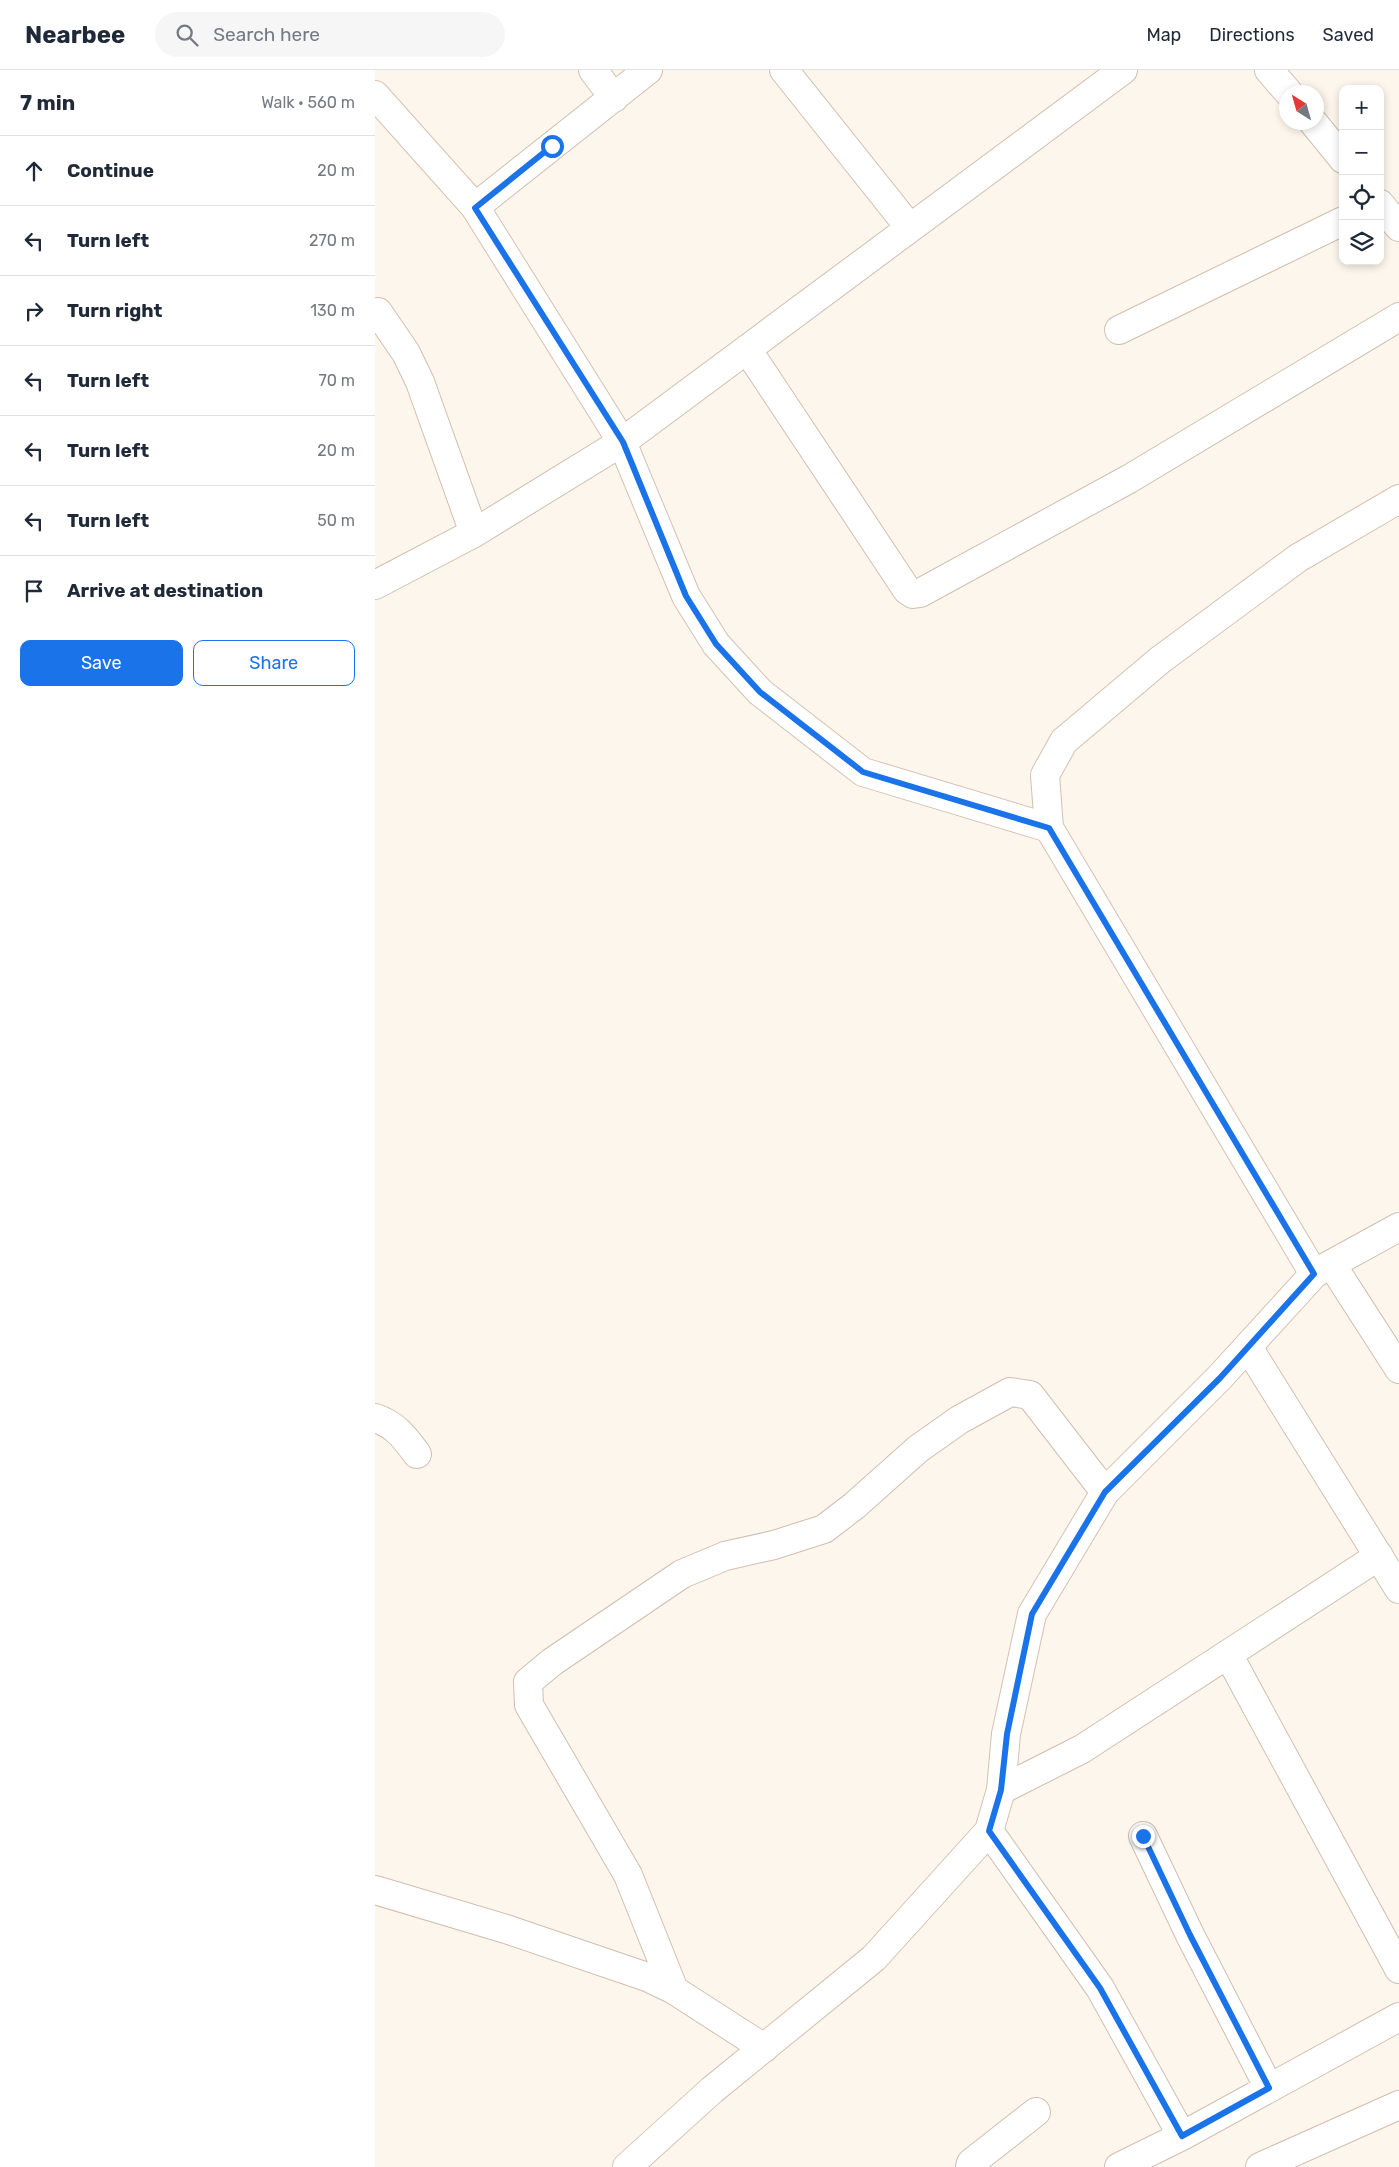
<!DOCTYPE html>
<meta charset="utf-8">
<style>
body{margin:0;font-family:Rubik,sans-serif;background:#f6f6f7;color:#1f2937}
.controls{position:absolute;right:15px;top:15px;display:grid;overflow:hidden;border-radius:10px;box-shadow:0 2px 8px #0003}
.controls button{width:45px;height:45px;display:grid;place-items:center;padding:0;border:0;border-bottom:1px solid #e0e1e3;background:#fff;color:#1f2937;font:25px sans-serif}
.compass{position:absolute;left:904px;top:15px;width:45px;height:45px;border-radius:50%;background:#fff;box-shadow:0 2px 8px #0003;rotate:323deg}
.stop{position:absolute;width:15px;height:15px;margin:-11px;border:4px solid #1a73e8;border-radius:50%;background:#fff}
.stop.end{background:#1a73e8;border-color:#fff;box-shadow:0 1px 5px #0008}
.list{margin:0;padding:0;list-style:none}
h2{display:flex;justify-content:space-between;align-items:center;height:65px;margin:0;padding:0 20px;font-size:21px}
h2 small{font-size:16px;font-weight:400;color:#747a83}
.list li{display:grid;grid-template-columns:32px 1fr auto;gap:15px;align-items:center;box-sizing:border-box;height:70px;padding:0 20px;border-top:1px solid #e0e1e3}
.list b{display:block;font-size:19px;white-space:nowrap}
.list em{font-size:16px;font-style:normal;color:#747a83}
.actions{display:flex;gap:10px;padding:15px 20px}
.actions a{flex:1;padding:11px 0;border:1px solid #1a73e8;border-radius:10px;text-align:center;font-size:18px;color:#1a73e8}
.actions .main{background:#1a73e8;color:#fff}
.icon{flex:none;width:28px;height:28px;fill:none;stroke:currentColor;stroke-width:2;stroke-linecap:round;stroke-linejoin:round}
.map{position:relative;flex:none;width:1024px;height:2097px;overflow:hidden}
header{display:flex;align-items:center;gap:30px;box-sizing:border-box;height:70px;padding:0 25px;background:#fff;border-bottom:1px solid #e0e1e3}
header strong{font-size:24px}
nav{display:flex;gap:28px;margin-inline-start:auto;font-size:18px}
.search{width:350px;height:45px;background:#f6f6f7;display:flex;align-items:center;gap:12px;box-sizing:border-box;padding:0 18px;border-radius:28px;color:#747a83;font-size:19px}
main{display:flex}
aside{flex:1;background:#fff}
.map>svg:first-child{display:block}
</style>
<header>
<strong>Nearbee</strong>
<div class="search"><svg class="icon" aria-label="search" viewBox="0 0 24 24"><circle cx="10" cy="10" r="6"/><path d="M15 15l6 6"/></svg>Search here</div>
<nav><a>Map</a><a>Directions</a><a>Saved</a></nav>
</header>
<main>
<aside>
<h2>7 min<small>Walk · 560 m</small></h2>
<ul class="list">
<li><svg class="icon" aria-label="ahead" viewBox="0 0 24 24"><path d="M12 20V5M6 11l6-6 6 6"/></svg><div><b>Continue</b></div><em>20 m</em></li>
<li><svg class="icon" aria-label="left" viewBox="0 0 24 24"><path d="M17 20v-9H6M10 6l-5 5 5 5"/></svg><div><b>Turn left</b></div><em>270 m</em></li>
<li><svg class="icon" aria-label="right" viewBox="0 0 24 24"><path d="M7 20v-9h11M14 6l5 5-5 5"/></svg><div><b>Turn right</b></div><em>130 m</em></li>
<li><svg class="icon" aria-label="left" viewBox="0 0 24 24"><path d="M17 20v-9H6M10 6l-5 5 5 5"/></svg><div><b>Turn left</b></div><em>70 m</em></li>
<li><svg class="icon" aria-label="left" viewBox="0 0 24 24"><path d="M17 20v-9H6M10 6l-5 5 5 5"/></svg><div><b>Turn left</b></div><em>20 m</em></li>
<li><svg class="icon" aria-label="left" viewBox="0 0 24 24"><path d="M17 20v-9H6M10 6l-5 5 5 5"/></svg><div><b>Turn left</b></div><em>50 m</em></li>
<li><svg class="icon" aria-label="arrive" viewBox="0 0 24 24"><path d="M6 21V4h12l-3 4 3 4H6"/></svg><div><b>Arrive at destination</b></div></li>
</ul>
<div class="actions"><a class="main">Save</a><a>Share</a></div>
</aside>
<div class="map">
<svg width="1024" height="2097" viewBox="0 0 1024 2097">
<rect width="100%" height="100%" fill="#fdf6ec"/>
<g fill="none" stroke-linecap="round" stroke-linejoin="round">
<g stroke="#d1beb0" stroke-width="30">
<path id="street" d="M218,0l21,28
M409,0l126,158
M894,0l19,22
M938,52l30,37
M1005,134l19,23
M100,137l173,-137
M3,242l28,41 14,29 54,151
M744,260l224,-109
M372,279l160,241 6,4 7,-1 209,-114 270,-162
M0,515l99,-52 148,-91 501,-372
M957,1195l67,104
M942,1202l82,-45
M873,1277l151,242
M0,1348c20,6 30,20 42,36
M853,1584l171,315
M626,1720l81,-41 297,-193
M614,1761l111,157 82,148
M768,1766l47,99 79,153
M0,1820l131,39 141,48 27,13 90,58
M299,1920l-46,-115 -99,-170 -1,-23 24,-20 130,-88 43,-18 49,-11 50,-16 30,-23 64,-57 41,-29 51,-28 20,3 75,97
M595,2097l1,-4 65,-51
M744,2097l63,-31 217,-119
M885,2097l139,-62"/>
</g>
<g stroke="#d6c0b0" stroke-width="30">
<path id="secondary" d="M0,25l100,112 147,235 64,154 30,48 44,48 103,80 186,56
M252,2097l85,-77 162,-132 115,-127 12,-41 5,-56 26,-120 73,-122 115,-115 94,-103 -265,-446 -4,-53 19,-34 96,-81 138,-102 101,-59"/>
</g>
<use href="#street" stroke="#fff" stroke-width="28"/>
<use href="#secondary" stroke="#fff" stroke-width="28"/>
</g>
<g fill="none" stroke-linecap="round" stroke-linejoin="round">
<path stroke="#1a73e8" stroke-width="6" d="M177,76l-77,62 148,234 63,154 30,48 44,48 103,80 186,56 265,446 -94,104 -115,114 -73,122 -25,120 -6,56 -12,41 111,157 82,148 87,-48 -79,-153 -47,-99"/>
</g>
</svg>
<div class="controls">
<button>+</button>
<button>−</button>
<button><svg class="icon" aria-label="locate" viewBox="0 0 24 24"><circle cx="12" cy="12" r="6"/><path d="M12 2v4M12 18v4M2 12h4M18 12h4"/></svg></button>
<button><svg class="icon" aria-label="layers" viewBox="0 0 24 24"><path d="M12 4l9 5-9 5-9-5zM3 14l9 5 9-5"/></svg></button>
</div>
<svg class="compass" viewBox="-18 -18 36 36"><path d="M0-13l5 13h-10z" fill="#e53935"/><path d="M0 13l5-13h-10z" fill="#747a83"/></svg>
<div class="stop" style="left:177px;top:76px"></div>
<div class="stop end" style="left:768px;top:1766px"></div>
</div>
</main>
